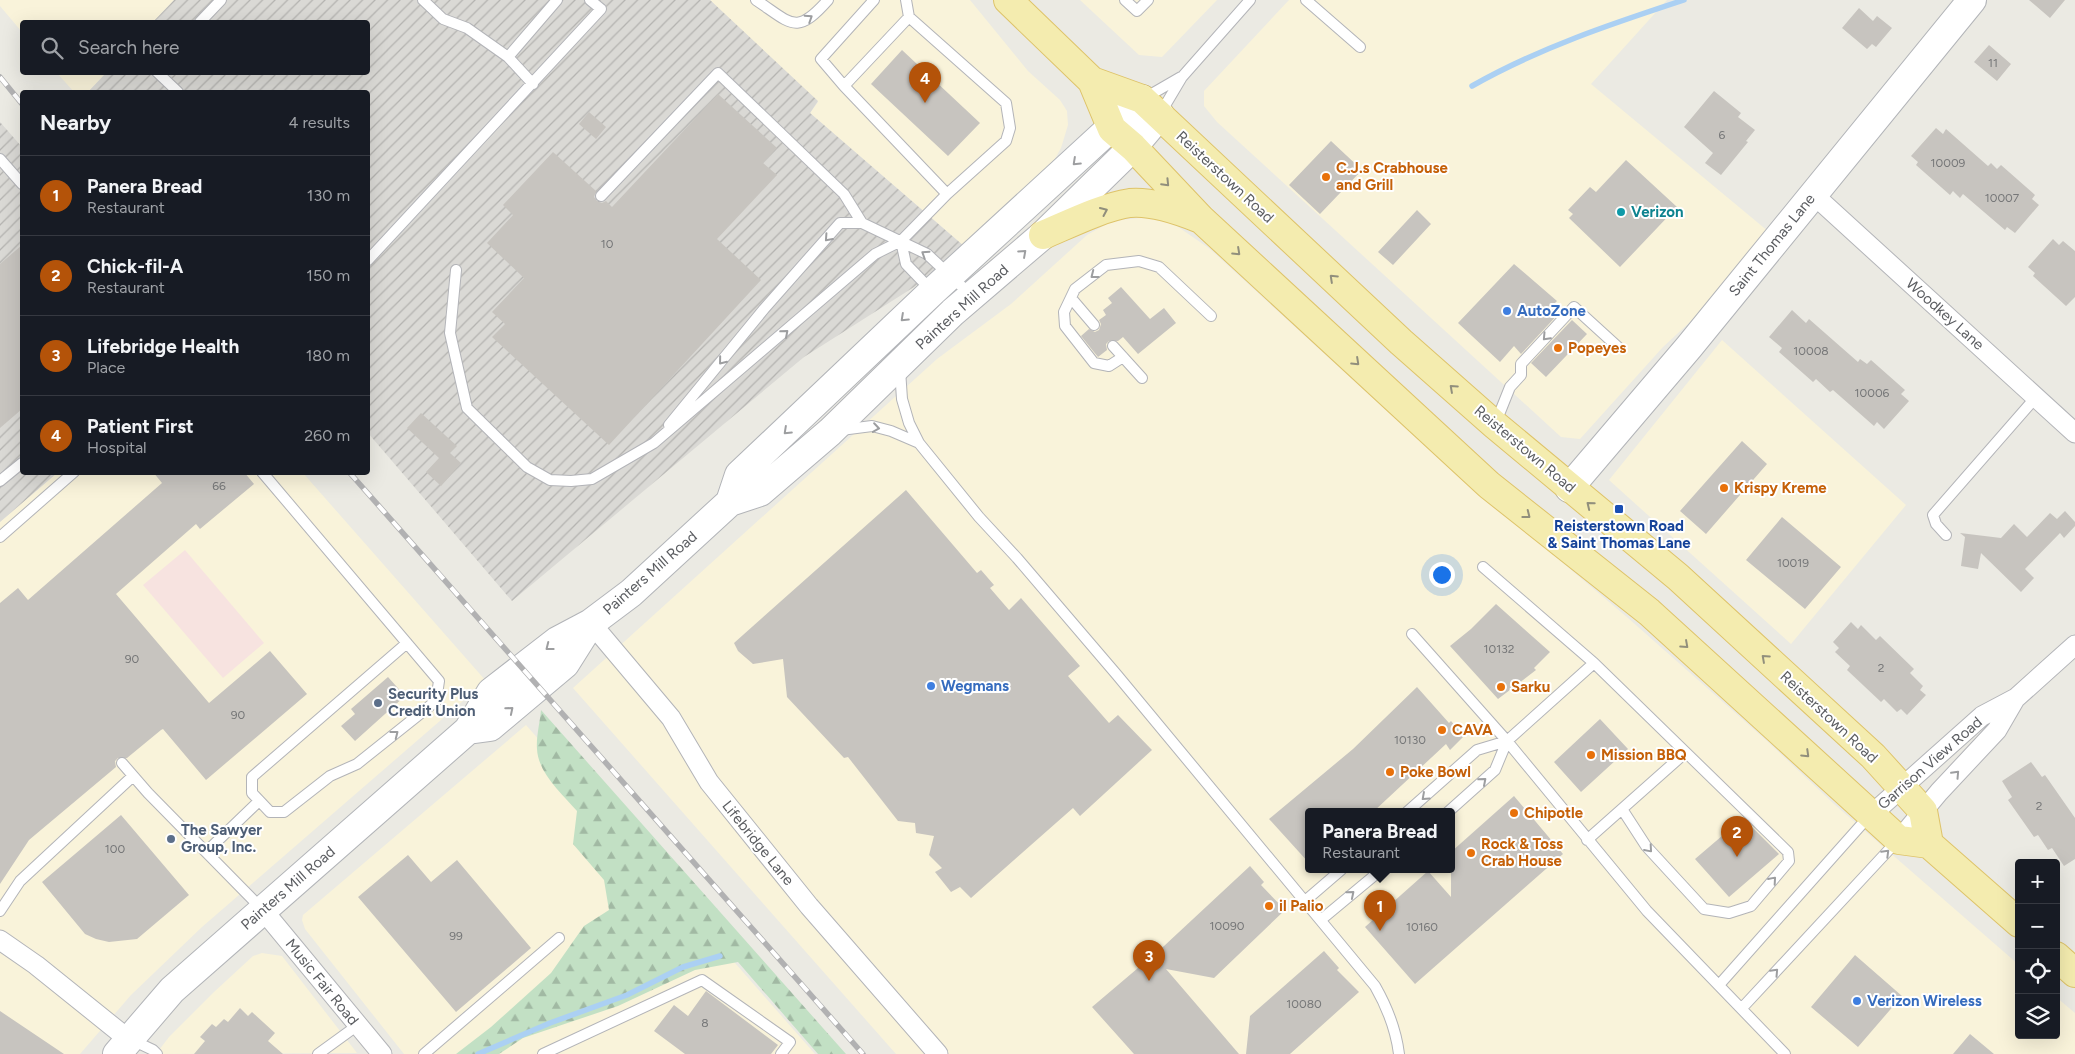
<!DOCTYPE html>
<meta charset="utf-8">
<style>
body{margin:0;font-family:Figtree,sans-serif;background:#242831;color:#f1f3f6}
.controls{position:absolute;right:15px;bottom:15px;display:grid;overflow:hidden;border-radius:5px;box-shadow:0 5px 20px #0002}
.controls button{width:45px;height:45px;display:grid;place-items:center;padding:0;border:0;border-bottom:1px solid #363941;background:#171b24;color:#f1f3f6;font:25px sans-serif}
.you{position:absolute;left:1441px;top:574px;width:18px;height:18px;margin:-12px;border:4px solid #fff;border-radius:50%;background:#1a73e8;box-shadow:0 0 0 8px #1a73e833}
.badge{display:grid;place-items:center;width:32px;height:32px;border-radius:50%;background:#b45309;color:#fff;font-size:16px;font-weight:700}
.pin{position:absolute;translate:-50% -41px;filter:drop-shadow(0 1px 2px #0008)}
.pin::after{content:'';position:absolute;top:26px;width:18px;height:15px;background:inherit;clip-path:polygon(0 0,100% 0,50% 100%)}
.popup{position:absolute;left:1305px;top:808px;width:150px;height:65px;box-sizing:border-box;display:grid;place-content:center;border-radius:5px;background:#171b24;filter:drop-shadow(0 1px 4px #0005);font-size:16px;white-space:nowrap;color:#9ea1a6}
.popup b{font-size:19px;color:#f1f3f6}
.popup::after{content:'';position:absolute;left:50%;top:100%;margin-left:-10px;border:10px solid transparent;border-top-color:#171b24}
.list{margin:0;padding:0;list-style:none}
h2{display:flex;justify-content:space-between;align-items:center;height:65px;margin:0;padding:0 20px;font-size:21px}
h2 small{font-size:16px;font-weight:400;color:#9ea1a6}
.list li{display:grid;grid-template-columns:32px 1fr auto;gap:15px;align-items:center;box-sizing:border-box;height:80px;padding:0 20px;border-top:1px solid #363941}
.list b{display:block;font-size:19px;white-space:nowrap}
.list p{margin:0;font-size:16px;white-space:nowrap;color:#9ea1a6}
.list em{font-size:16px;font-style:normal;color:#9ea1a6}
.icon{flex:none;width:28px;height:28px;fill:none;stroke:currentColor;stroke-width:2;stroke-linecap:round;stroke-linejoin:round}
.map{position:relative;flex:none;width:2075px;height:1054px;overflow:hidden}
.search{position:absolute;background:#171b24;box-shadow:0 5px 20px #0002;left:20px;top:20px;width:350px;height:55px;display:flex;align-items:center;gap:12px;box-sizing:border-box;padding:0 18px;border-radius:5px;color:#9ea1a6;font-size:19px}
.panel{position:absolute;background:#171b24;box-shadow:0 5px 20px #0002;left:20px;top:90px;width:350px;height:385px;border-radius:5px}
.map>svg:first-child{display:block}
</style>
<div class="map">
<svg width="2075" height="1054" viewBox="0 0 2075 1054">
<defs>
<pattern id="industrial-furrows" width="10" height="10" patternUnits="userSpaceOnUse" patternTransform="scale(1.25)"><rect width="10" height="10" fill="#dad9d5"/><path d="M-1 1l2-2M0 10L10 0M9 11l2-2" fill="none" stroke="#b4b3b0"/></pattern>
<pattern id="forest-firs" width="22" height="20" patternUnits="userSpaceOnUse" patternTransform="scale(1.25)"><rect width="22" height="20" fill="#c2e0c4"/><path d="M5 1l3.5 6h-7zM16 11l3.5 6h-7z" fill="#a1b9a3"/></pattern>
</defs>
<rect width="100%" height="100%" fill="#ebeae3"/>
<path fill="#f9f3da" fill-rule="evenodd" d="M0,0h174l-21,22h-131v10l-22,-26z
M710,0h260l58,71 32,29 7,11 1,14 -7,23 -9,16 -87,83 -155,-134 8,-11z
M1080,0h137l-55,57 -23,-2z
M1289,0h378l-76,84 178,148 -65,77 -41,38 -83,92 -19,-2 -344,-315 -13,-16v-15z
M57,73h49l-18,19h-14z
M1140,218h15l19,6 36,25 223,204 195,165 139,123 67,63 185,161v70h37v-38l19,16v41h-1179l-323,-366 364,-329 74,-55 76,-69 25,-14zM1309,812h142v58h-142z
M1722,340l184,165 -115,139 -182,-164z
M57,473h246l183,208 -284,246 -71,68 -51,59h-80v-532z
M526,725l289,329h-411l-99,-125 -3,-9 1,-5z
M262,953l20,3 75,97 -201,1 13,-17 45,-45 39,-36z"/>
<path fill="url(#industrial-furrows)" d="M174,0h536l108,101 -8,12 155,134 -51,40 -110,70 -292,244 -144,-168v-341h-280l18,-19 262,-1v-50h-215z
M0,122l22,25v325l35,1 -57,49z"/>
<path fill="#f7e3e0" d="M185,550l79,93 -41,35 -80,-93z"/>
<path fill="url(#forest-firs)" d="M541,710l305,344h-28l-80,-92 -43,8 -77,36 -95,32 -24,16h-43l35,-27 60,-54 33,-47 25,-16 -5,-30 -31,-36 4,-33c-15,-17 -39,-38 -40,-62 -1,-12 3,-27 4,-39z"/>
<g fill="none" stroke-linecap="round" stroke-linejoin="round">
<path stroke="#abd0f3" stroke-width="5.5" d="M1472,86c67,-38 139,-62 212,-86
M478,1054l72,-31 77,-28 56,-28 37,-11"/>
</g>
<path fill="#c7c4bf" d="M2029,0h36l-15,18z
M1859,8l14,13 4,-5 15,12 -16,19 -4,-3 -5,5 -25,-21z
M1989,45l22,19 -14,17 -23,-19z
M902,50l78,73 -32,33 -77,-72z
M1714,91l27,22 -3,4 17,13 -9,11 2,1 -27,33 -16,-12 8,-10 -29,-26z
M718,94l59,54 -14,15 14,12 -60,64 44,41 -152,165 -117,-108 13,-13 -13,-12 32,-34 -37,-35 26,-28 -10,-10 50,-53 43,39 -2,6 3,4 5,2 4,-2 6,6z
M589,112l17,15 -10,12 -17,-15z
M1936,128l7,6 3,-5 42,37 3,-3 6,6 4,-4 34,30 -3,4 7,6 -24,28 -8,-6 -2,3 -42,-36 -3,4 -7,-7 -3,4 -34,-30 2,-3 -7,-6z
M1331,141l31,29 -42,44 -31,-29z
M1626,160l51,47 -57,60 -51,-49 4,-4 -5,-4 22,-23 6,5z
M1417,210l14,14 -38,41 -15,-13z
M2053,239l6,6 4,-4 12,10v46l-9,9 -33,-30 2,-3 -7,-6z
M22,245v164l-22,19v-164z
M1514,264l43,37 -2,2 7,7 -41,44 -7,-8 -14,16 -42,-39z
M1121,287l29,32 14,-11 12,15 -38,31 -15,-17 -5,4h-9l-3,3 1,6 -9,7 -17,-21 8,-7 6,3 4,-2 2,-6 -2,-4 7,-5 -3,-5 9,-7 -4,-5z
M1792,310l14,13 3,-4 49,43 2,-3 7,5 4,-4 34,30 -4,4 8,7 -25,28 -7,-7 -3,4 -41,-36 -3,2 -14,-13 -3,3 -34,-30 3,-4 -13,-11z
M1572,320l15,14 -41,43 -15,-14z
M421,413l36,33 -7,7 11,10 -20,23 -15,-14 13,-14 -32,-30z
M1742,441l25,23 -61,70 -26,-23z
M153,472h91l10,12 -54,45 -4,-5 -80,70 93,109 61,-52 37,43 -101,86 -43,-51 -2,1 -34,28h-9l-3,3 1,6 -87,73 -29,44v-281l18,-15 10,12 134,-117z
M906,490l71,83 4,-3 13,15 -4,3 19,22 12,-12 59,68 -12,10 41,47 9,-8 34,35 -72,66 -7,-8 -102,90 -11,-11 -9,5 -16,-20 7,-4 -13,-13 5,-19 -18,-3 -1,-10 -17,-2 -50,-64 -4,1 -57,-61 -4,-38 -30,5 -15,-13 -4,-8z
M2065,511l10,11v4l-11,12 -4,-5 -35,36 9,9 -13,14 -40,-39 -3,16 -17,-3 4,-29 -5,-4 41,5 13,-14 13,13 23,-24 7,6z
M1782,517l59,50 -36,42 -59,-49z
M1496,604l54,48 -16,16 2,2 -38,29 -48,-53 21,-17z
M1851,622l7,7 3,-4 15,15 4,-4 34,33 -4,4 13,13 -3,4 6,5 -19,20 -6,-6 -4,3 -13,-13 -3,3 -34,-32 3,-4 -15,-14 4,-4 -6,-6z
M388,677l17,19 -50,45 -14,-15 14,-12 -4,-5z
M1417,687l32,36 2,-2 13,15 -14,14 -4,-6 -73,68h-64v51l-40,-44 84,-70z
M1600,719l28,30 -47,43 -27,-30z
M2031,762l11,15 3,-2 30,43v41l-11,7 -12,-18 -4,2 -10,-15 -4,2 -26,-37 4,-3 -10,-16z
M1514,796l49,58 -148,130 -50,-57 63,-56 23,26v-45z
M121,815l68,80 -52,44 -28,3 -13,-3 -11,-5 -43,-52z
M1743,818l36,36 -50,43 -34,-38z
M408,855l23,27 26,-22 74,88 -75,64 -98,-115z
M1250,866l14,16 -3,3 24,25 -71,68 -48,-9 73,85h-105l-42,-47 72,-61z
M1324,951l15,17 -2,2 22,22 -69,62h-44l4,-38z
M1855,955l47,41 -44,51 -47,-40z
M706,991l72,54 -7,9h-86l-31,-23 20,-26 14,11z
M240,1008l8,8 4,-4 23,21 -7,8 15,13h-89l11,-13 -5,-4 12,-13 4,3 8,-8 4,3z
M0,1011l64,43h-64z
M1970,1034l24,20h-41z"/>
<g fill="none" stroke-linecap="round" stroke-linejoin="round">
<g stroke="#b3b4b8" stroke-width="12">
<path id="lane" d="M423,0l20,19 24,9 41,29 25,27
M756,0c36,24 40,36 72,0
M906,0l3,17
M1125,0l12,11 11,-11
M1306,0l54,47
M200,22l21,-22
M508,57l49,-57
M157,72l21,20
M844,86l-23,-27 53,-59
M1143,99l38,-22
M1160,114l22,-37 68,-77
M0,159l22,25
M601,196l117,-123 126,121 18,29
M901,241l5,23 26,27
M368,260l233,-251 -11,-9
M456,270l-6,63 17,75 60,59 23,13 21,1 21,-2 62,-36 221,-189 26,-13 46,-47 59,-53 4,-13 -4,-25 -97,-86 -65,69 103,108
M1071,298l23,27
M1113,346l29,32
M1123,357l-14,9 -15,-3 -29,-37 -1,-14 11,-23 31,-24 33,-4 20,6 52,49
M900,370l2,29 7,24 10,20 60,74 38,41 100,117 258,311c12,21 21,44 24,68
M1496,422l14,-35 11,-12v-11l53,-57 45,41
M669,425l95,-116 76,-86h22l65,31 44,41
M841,430l31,-4 19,5 28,12
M262,472l177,209 -3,20 -79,63 -27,12 -46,36h-14l-18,-19v-16l155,-134
M0,481l22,-18
M1946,535l-10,-11 -3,-9 103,-118
M0,537l74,-65
M1483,567l111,96 194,189 1,9 -38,45 -22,7 -25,-4 -58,-63 -24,-37
M1412,634l95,107 140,170 138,143
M122,763l26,30 114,116
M1407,812l70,-62 30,-9 87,-78
M1448,812l47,-42 12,-29
M1587,840l98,-87
M206,852l53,-51
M1305,901l36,-31
M0,911l20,-30 113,-105
M1322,919l59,-49
M1719,985l151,-170
M1742,1008l156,-168
M132,1040l21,10 4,4
M318,1054l40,-29
M424,1054l135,-116
M543,1054l159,-74 88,62 -9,12"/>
</g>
<g stroke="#b3b4b8" stroke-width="21">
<path id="street" d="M1814,195l261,238
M591,623l80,95 38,64 100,124 129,148
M1871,815l111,-99 34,-18 59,-53
M1899,840l40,-48 58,-62 18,-31
M262,909l120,145
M0,940l36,25 92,74"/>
</g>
<g stroke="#b2b4b8" stroke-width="30">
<path id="secondary" d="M1569,488l120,-141 283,-347
M730,502l9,-27 194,-184 209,-192
M468,730l22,-3 75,-63 24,-38
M117,1054l55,-64 296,-260 23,-38 66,-51 34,-18 40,-30 99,-91 30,-10 70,-60 123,-120 90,-77 90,-88 27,-32"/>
</g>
<g stroke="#dec369" stroke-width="30">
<path id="primary" d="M1008,0l84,81 20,48 21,18 68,72 288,266 160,127 250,228 30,4 90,79
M1092,81l50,18 259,243 94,83 183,152 195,179 50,55 6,33
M1043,235c26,-11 60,-28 87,-32 22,-2 48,7 68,15
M2056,956l19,17"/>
</g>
<use href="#lane" stroke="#fff" stroke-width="10"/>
<use href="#street" stroke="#fff" stroke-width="19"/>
<use href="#secondary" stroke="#fff" stroke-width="28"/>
<use href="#primary" stroke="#f4ecaf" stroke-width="28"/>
<g stroke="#b1b1b2" stroke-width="5.5">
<path id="rail" d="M0,77l22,27
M349,472l514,582"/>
</g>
<use href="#rail" stroke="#fff" stroke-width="4" stroke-dasharray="11" stroke-linecap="butt"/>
</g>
<defs><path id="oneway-chevron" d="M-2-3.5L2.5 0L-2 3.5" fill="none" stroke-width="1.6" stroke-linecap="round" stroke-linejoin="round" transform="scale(1.25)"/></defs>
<g stroke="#9d9ea0">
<use href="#oneway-chevron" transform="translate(809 18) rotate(-33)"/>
<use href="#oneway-chevron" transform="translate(1076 162) rotate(137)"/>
<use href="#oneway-chevron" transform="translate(828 238) rotate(132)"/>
<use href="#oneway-chevron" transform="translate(1023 253) rotate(-42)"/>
<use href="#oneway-chevron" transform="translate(925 254) rotate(-147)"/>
<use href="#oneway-chevron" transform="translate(1094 275) rotate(142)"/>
<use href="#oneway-chevron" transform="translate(904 318) rotate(137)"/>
<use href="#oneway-chevron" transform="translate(785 333) rotate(-41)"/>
<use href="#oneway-chevron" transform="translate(1546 337) rotate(133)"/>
<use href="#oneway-chevron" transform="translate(722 361) rotate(129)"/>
<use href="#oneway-chevron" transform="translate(876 428) rotate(8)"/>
<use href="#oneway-chevron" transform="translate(787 431) rotate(137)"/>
<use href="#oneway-chevron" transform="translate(549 647) rotate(142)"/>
<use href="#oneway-chevron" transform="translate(510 710) rotate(-40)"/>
<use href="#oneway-chevron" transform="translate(395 734) rotate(-38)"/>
<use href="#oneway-chevron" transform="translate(1956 774) rotate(-47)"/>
<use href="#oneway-chevron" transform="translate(1483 781) rotate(-41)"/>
<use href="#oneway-chevron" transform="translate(1425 797) rotate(138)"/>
<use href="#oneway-chevron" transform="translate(1649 849) rotate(49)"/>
<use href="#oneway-chevron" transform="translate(1886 853) rotate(-45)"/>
<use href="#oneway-chevron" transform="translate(1773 880) rotate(-49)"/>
<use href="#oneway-chevron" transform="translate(1351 894) rotate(-40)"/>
<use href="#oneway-chevron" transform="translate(1775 972) rotate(-47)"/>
</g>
<g stroke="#918f7c">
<use href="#oneway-chevron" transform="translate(1166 183) rotate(46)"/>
<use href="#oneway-chevron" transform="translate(1104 211) rotate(-24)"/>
<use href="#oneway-chevron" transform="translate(1237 252) rotate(43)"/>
<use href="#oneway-chevron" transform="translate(1333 278) rotate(-137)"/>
<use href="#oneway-chevron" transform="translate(1356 362) rotate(43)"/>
<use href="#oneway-chevron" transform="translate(1453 388) rotate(-138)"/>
<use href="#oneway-chevron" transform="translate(1590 505) rotate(-141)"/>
<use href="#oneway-chevron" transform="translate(1527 515) rotate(38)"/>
<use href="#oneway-chevron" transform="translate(1685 645) rotate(42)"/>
<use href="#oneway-chevron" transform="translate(1765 658) rotate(-138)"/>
<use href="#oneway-chevron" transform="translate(1806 754) rotate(44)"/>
</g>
<g fill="#e8710a" stroke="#fff" stroke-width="2">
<circle cx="1326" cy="177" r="5"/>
<circle cx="1558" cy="348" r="5"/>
<circle cx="1724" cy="488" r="5"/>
<circle cx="1501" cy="687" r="5"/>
<circle cx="1442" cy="730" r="5"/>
<circle cx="1591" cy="755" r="5"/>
<circle cx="1390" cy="772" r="5"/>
<circle cx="1514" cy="813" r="5"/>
<circle cx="1471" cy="853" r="5"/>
<circle cx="1269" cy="906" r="5"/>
</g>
<circle fill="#0f9aa8" stroke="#fff" stroke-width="2" cx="1621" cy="212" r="5"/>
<g fill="#3f7fe0" stroke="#fff" stroke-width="2">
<circle cx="1507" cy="311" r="5"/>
<circle cx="931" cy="686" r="5"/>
<circle cx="1857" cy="1001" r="5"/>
</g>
<rect fill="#1a4fb4" stroke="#fff" stroke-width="2" x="1614" y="504" width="10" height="10" rx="2.5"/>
<g fill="#5c6f8a" stroke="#fff" stroke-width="2">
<circle cx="378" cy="703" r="5"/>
<circle cx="171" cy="839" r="5"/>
</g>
<g text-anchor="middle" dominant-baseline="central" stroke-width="4" stroke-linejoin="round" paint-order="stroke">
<g font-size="12" fill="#767778">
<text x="1993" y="63">11</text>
<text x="1722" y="135">6</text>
<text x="1948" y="163">10009</text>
<text x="2002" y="198">10007</text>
<text x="607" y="244">10</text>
<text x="1811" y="351">10008</text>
<text x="1872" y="393">10006</text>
<text x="219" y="486">66</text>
<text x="1793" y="563">10019</text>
<text x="1499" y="649">10132</text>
<text x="132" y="659">90</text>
<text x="1881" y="668">2</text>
<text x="238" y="715">90</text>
<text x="1410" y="740">10130</text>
<text x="2039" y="806">2</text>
<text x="115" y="849">100</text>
<text x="1227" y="926">10090</text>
<text x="1422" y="927">10160</text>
<text x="456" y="936">99</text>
<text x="1304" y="1004">10080</text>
<text x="705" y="1023">8</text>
</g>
<g font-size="15" font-weight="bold" fill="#c56008" stroke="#fff" text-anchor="start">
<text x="1336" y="168">C.J.s Crabhouse<tspan x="1336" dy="17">and Grill</tspan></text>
<text x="1568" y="348">Popeyes</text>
<text x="1734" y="488">Krispy Kreme</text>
<text x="1511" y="687">Sarku</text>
<text x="1452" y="730">CAVA</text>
<text x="1601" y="755">Mission BBQ</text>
<text x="1400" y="772">Poke Bowl</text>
<text x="1524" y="813">Chipotle</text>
<text x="1481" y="844">Rock &amp; Toss<tspan x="1481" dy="17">Crab House</tspan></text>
<text x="1279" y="906">il Palio</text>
</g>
<g font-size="15" fill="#5b5d61" stroke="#fff">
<text transform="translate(1225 177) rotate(43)">Reisterstown Road</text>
<text transform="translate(1772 245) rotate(-51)">Saint Thomas Lane</text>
<text transform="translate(962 307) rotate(-42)">Painters Mill Road</text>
<text transform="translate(1945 314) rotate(42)">Woodkey Lane</text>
<text transform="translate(1525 449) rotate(40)">Reisterstown Road</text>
<text transform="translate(650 573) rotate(-41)">Painters Mill Road</text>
<text transform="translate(1829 717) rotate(43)">Reisterstown Road</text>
<text transform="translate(1930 763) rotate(-41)">Garrison View Road</text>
<text transform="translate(758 843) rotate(51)">Lifebridge Lane</text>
<text transform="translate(288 888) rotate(-41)">Painters Mill Road</text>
<text transform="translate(322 982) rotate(51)">Music Fair Road</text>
</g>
<g font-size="15" font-weight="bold" fill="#0d838f" stroke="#fff" text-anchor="start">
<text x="1631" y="212">Verizon</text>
</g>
<g font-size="15" font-weight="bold" fill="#366cbe" stroke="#fff" text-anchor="start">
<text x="1517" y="311">AutoZone</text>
<text x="941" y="686">Wegmans</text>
<text x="1867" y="1001">Verizon Wireless</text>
</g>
<g font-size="15" font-weight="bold" fill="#164399" stroke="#fff">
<text x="1619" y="526">Reisterstown Road<tspan x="1619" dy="17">&amp; Saint Thomas Lane</tspan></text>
</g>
<g font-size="15" font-weight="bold" fill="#4e5e75" stroke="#fff" text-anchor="start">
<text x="388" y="694">Security Plus<tspan x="388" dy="17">Credit Union</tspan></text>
<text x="181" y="830">The Sawyer<tspan x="181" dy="17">Group, Inc.</tspan></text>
</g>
</g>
</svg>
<div class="controls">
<button>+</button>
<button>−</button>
<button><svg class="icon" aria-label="locate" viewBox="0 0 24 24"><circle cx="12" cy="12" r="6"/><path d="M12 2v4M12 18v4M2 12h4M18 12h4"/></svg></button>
<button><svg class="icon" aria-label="layers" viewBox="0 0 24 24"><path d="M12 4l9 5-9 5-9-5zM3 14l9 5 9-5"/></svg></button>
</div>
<div class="you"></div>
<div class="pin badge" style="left:1380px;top:931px">1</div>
<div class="popup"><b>Panera Bread</b>Restaurant</div>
<div class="pin badge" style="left:1737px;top:857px">2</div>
<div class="pin badge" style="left:1149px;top:981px">3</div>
<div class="pin badge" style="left:925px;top:103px">4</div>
<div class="search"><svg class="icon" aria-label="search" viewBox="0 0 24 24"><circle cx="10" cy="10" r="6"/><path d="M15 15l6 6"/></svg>Search here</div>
<section class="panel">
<h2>Nearby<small>4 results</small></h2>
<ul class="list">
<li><span class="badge">1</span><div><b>Panera Bread</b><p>Restaurant</p></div><em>130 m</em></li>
<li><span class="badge">2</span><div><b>Chick-fil-A</b><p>Restaurant</p></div><em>150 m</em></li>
<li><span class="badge">3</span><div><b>Lifebridge Health</b><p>Place</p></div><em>180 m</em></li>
<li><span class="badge">4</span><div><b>Patient First</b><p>Hospital</p></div><em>260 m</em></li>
</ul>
</section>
</div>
